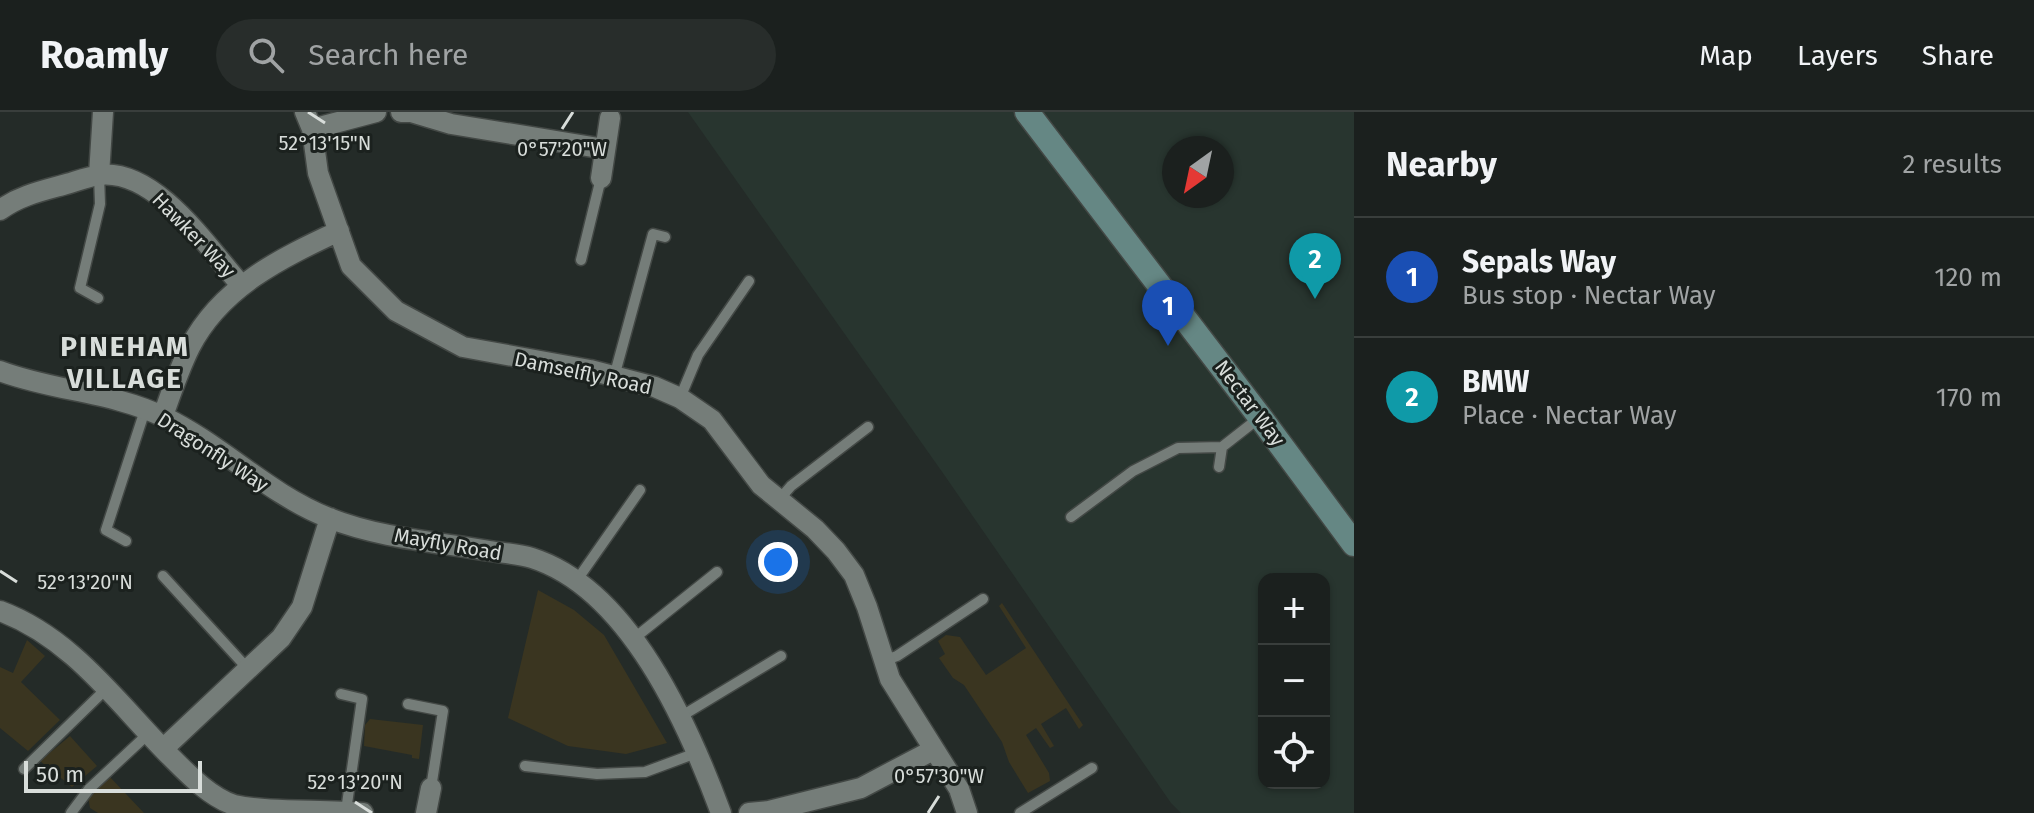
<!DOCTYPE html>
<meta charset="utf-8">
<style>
body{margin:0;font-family:"Fira Sans",sans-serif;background:#282d2b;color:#f1f3f6}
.controls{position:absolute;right:24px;bottom:24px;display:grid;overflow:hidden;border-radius:16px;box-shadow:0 2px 6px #0004}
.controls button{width:72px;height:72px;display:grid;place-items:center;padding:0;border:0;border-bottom:2px solid #393e3c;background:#1b201e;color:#f1f3f6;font:40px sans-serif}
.compass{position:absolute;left:1162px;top:24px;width:72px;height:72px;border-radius:50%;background:#1b201e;box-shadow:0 2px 6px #0004;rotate:213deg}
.scale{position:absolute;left:24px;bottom:20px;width:178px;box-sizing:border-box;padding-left:8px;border:4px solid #d8ddda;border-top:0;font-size:22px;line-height:28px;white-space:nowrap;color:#d8ddda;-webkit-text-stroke:6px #1b211e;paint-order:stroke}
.you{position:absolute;left:778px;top:450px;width:28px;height:28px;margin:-20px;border:6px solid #fff;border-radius:50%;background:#1a73e8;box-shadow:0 0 0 12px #1a73e833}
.badge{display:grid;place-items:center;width:52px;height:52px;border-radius:50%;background:#1a73e8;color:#fff;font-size:26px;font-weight:700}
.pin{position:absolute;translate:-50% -66px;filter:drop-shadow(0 2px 4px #0008)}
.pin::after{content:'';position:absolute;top:42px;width:28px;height:24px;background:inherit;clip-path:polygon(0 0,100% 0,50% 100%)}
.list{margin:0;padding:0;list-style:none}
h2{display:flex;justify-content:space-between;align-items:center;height:104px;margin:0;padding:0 32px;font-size:34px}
h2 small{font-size:26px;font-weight:400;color:#a0a3a4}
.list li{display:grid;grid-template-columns:52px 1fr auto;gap:24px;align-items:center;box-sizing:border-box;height:120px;padding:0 32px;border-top:2px solid #393e3c}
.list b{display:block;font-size:30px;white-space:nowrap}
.list p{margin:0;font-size:26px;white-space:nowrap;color:#a0a3a4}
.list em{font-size:26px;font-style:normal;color:#a0a3a4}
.icon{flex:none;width:44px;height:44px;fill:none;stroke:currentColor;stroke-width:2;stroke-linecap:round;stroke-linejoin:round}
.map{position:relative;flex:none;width:1354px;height:701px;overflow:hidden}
header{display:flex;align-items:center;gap:48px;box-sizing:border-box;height:112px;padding:0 40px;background:#1b201e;border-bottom:2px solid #393e3c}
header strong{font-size:38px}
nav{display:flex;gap:44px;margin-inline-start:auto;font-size:28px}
.search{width:560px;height:72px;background:#282d2b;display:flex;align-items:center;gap:20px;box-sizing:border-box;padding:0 28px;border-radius:44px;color:#a0a3a4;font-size:30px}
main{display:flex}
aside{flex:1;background:#1b201e}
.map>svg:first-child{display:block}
</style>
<header>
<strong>Roamly</strong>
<div class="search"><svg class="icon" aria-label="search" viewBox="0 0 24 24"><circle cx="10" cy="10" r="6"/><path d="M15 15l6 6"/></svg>Search here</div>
<nav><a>Map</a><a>Layers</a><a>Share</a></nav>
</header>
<main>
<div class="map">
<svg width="1354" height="701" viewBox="0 0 1354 701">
<rect width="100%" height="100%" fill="#242b28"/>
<path fill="#28352f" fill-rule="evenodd" d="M688,0h666v701h-173l-10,-10 -226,-327zM1174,36h48v48h-48zM1264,467h60v204h-60z"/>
<path fill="#3a3520" d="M538,478l36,20 30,25 63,108 -41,11 -58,-8 -60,-28z
M1002,491l81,122 -4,4 -13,-21 -25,16 13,22 -4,2 -14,-20 -10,7 23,38 1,8 -22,12 -19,-31 -7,-20 -38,-57 -11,-7 -14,-20 6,-4 -7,-13 8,-6 14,2 26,38 40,-27 -27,-42z
M27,528l18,16 -24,26 39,38 -32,31 -28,-23v-61l13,6z
M370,607l53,6 -4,34 -7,-1v-3l-48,-9 1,-21z
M70,624l27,30 -25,21 -32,-26z
M109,664l35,37h-46l-8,-5 -2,-11z"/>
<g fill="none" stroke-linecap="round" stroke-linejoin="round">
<g stroke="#434845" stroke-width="13">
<path id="lane" d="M581,148l20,-82
M98,186l-18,-10 20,-84 -1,-29
M614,265l39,-143 12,3
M680,286l18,-43 51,-74
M1219,355l3,-20
M778,389l13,-15 77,-59
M1071,405l62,-46 45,-23 44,-1 37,-29
M126,429l-20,-11 39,-120
M163,464l85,93
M577,468l63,-90
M632,528l85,-68
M883,549l14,-5 86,-57
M341,582l21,5 -16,112
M408,592l35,7 -12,77
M680,605l101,-61
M525,654l72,8 48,-2 54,-20
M24,657l83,-81
M71,701l18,-24 59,-55
M1020,701l72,-45"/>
</g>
<g stroke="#434845" stroke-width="23">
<path id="street" d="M305,0l7,17 6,44 33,93 45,45 67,36 127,23 65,17 25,11 32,22 49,65 54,44 21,22 18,24 13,32 23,72 69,110 8,24
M401,0h10l40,12 154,25
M312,17l64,-17
M99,63l4,-63
M601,66l9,-60
M0,98c19,-14 41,-19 63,-25 11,-3 24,-8 36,-10 57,-7 109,73 142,110
M0,259c53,20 113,21 164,46 58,28 104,77 165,101 50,20 108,24 161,33 13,2 29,3 42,7 97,31 156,166 189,255
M163,304c8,-23 16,-47 27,-69 31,-60 91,-89 149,-116
M0,499c73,27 118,93 171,146 18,18 39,40 63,48 36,8 90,4 129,8
M163,637l118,-111 21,-31 28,-89
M426,701l5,-25
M749,701l20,-2 92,-23 72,-38"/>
</g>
<g stroke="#434845" stroke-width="27">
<path id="secondary" d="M1027,0l233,305 94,127"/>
</g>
<use href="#lane" stroke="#757d79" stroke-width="10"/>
<use href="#street" stroke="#757d79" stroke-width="20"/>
<use href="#secondary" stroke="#658784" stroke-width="24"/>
</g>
<path fill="none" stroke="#d8ddda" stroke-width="3" d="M308,0l17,11M562,17l11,-17M0,459l17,11M355,690l17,11M928,701l11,-17"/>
<g text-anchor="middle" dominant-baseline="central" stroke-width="6" stroke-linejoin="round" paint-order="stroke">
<g font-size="20" fill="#d8ddda" stroke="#1b211e">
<text transform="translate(194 123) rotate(46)">Hawker Way</text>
<text transform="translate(583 261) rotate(12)">Damselfly Road</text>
<text transform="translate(1250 291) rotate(53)">Nectar Way</text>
<text transform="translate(213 340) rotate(33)">Dragonfly Way</text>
<text transform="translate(448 432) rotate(10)">Mayfly Road</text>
</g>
<g font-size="28" font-weight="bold" letter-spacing="2" fill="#d8ddda" stroke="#1b211e">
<text x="125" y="234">PINEHAM<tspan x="125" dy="32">VILLAGE</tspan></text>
</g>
</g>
<g font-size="20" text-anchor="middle" fill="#d8ddda" stroke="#1b211e" stroke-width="6" stroke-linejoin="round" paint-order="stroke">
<text x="325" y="38">52°13'15"N</text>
<text x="562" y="44">0°57'20"W</text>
<text x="85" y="477">52°13'20"N</text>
<text x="939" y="671">0°57'30"W</text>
<text x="355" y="677">52°13'20"N</text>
</g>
</svg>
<div class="controls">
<button>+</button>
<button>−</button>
<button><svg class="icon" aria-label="locate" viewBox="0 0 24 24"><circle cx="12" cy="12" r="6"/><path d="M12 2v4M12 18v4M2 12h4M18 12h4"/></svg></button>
</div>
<svg class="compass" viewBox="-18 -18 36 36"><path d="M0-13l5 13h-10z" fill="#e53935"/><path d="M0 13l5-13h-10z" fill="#a0a3a4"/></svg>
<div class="scale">50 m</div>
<div class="you"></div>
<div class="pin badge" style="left:1168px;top:234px;background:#1a4fb4">1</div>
<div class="pin badge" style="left:1315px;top:187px;background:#0f9aa8">2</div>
</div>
<aside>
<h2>Nearby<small>2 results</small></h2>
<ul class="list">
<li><span class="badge" style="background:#1a4fb4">1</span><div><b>Sepals Way</b><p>Bus stop · Nectar Way</p></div><em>120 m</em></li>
<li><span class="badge" style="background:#0f9aa8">2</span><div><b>BMW</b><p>Place · Nectar Way</p></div><em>170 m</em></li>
</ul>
</aside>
</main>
